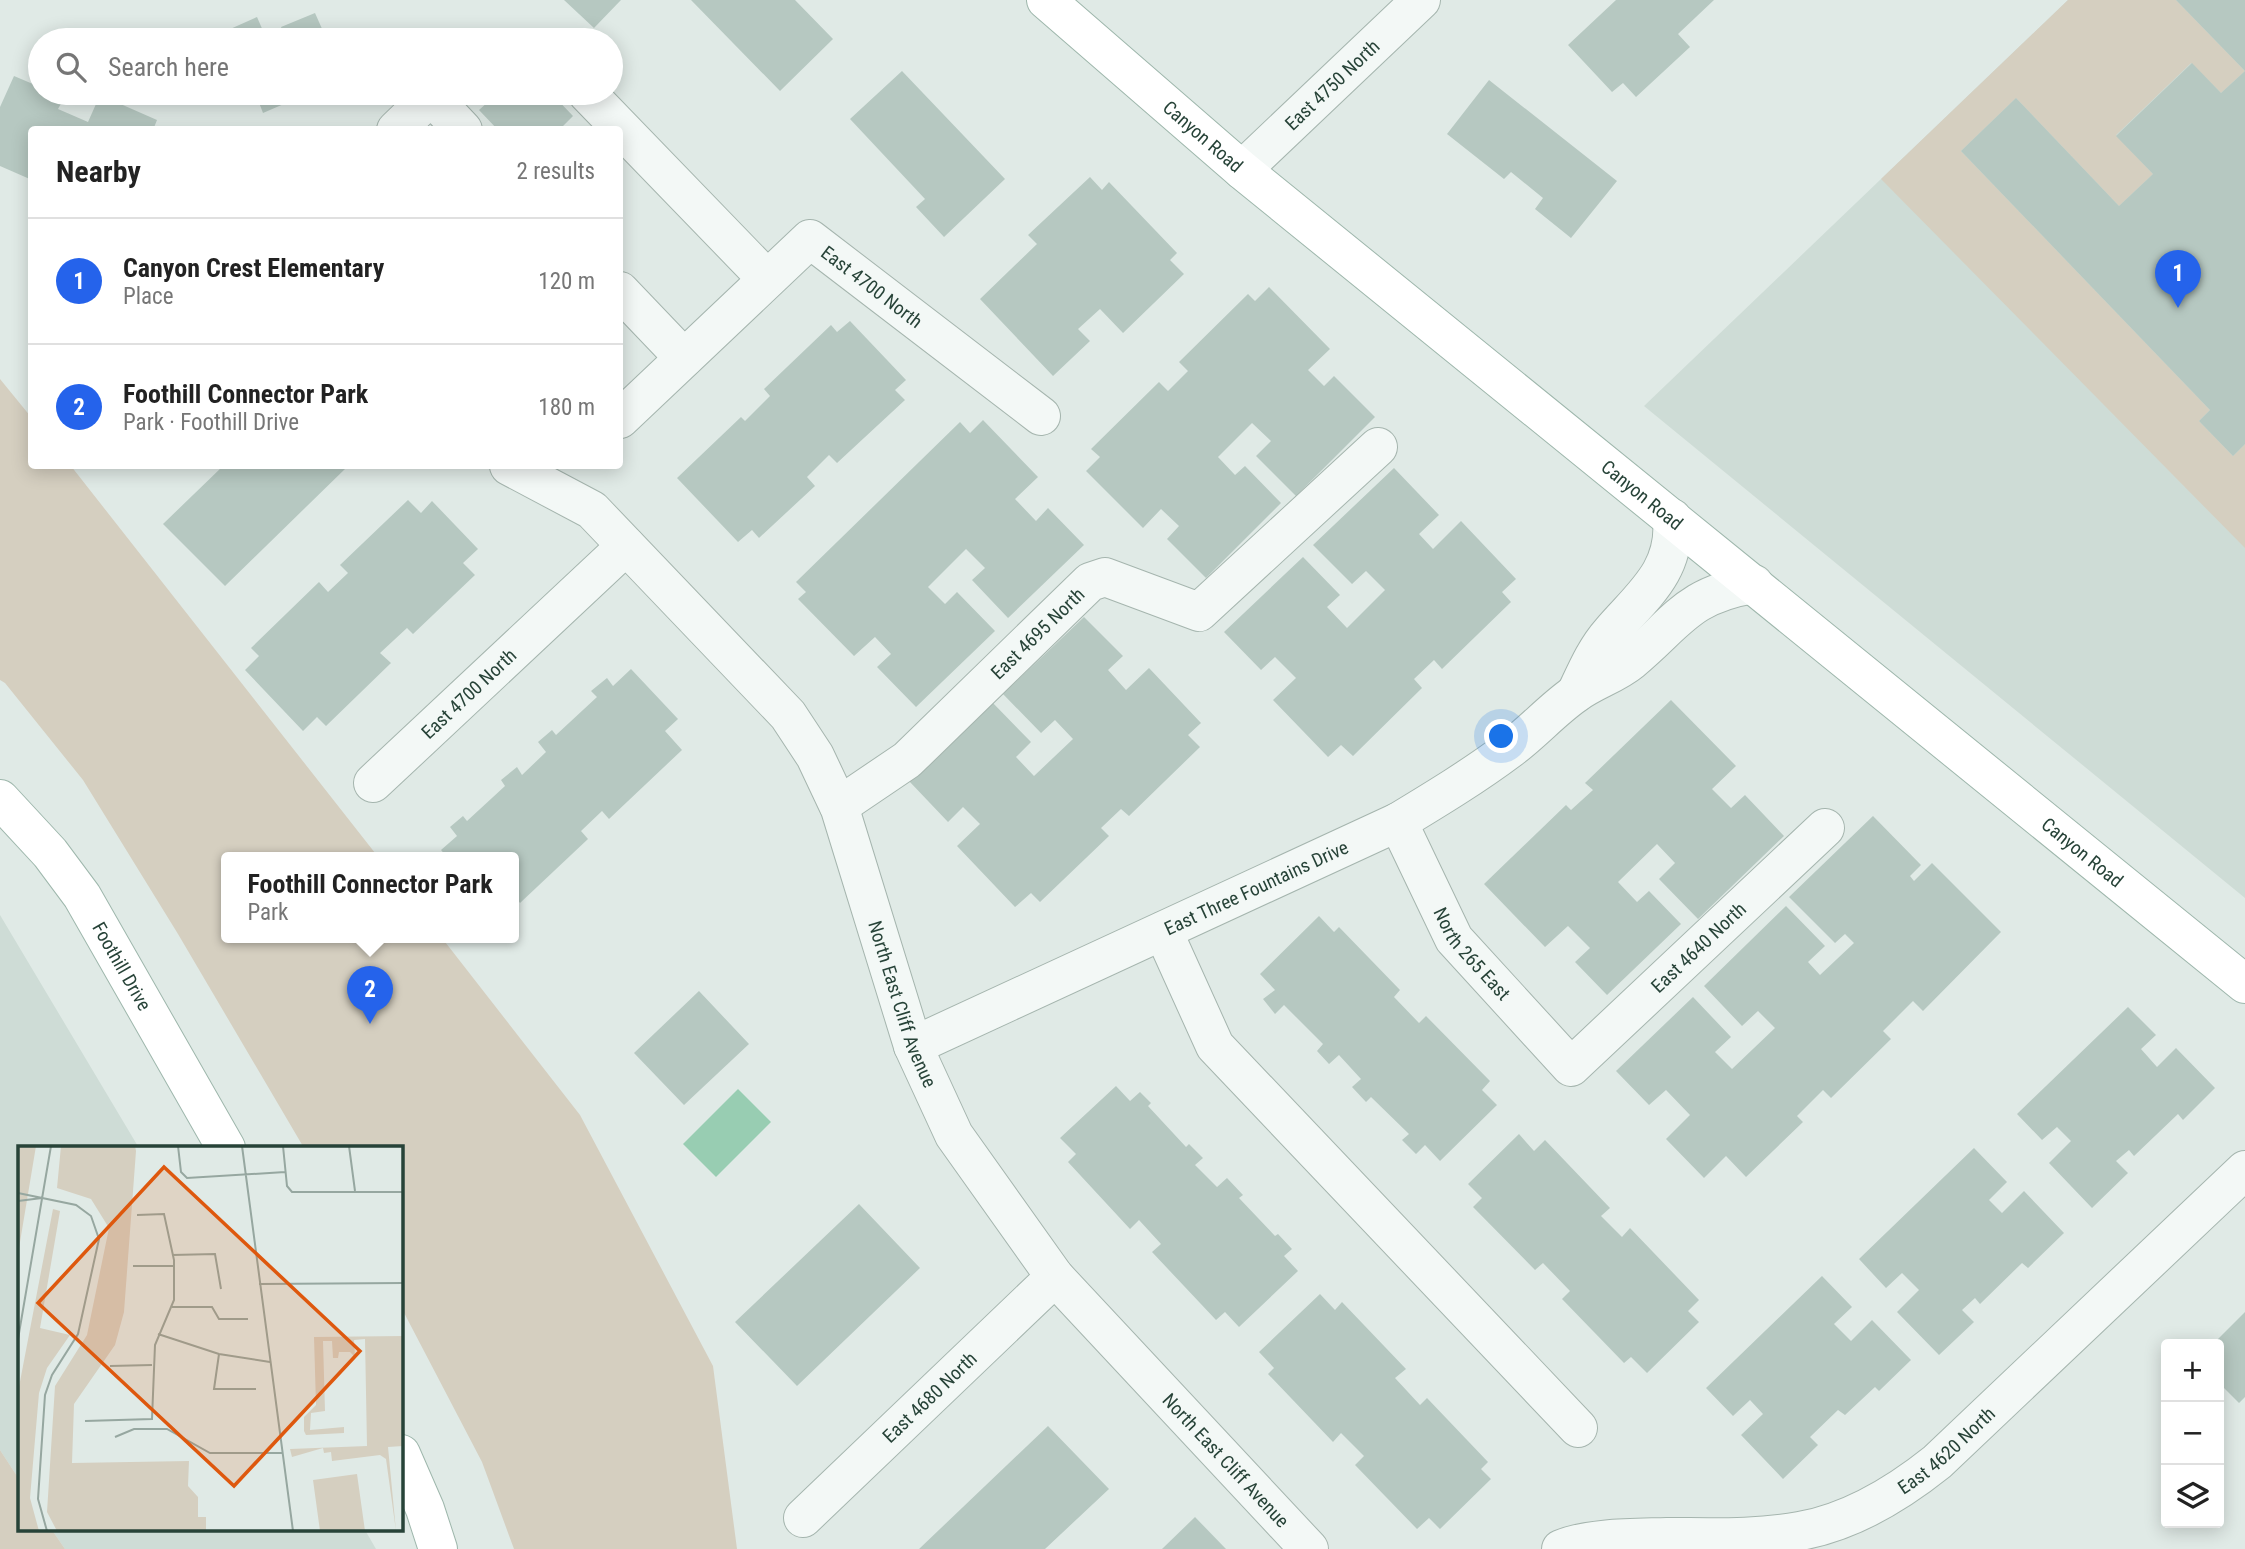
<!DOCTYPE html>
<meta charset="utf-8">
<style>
body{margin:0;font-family:"Roboto Condensed",sans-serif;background:#f2f2f2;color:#222}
.controls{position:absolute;right:21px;bottom:21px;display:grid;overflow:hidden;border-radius:7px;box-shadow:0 4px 18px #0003}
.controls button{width:63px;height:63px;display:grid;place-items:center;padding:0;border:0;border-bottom:2px solid #e0e0e0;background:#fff;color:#222;font:35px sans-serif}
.you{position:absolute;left:1502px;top:737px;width:24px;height:24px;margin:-18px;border:5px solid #fff;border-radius:50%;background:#1a73e8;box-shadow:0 0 0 10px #1a73e833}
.badge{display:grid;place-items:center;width:46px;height:46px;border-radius:50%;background:#2563eb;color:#fff;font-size:23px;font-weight:700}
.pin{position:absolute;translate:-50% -58px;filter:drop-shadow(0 2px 4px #0008)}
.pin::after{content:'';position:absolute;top:37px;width:24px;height:21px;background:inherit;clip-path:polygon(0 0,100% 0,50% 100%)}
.popup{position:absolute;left:221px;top:852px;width:298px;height:91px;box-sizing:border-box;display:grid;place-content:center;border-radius:7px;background:#fff;filter:drop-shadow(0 2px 5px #0005);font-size:23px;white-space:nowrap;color:#767676}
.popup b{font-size:26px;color:#222}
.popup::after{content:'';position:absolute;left:50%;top:100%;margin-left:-14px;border:14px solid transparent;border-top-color:#fff}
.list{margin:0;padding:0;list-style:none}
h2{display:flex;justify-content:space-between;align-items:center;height:91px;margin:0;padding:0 28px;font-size:30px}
h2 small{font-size:23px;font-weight:400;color:#767676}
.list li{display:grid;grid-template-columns:46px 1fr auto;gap:21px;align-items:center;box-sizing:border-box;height:126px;padding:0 28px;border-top:2px solid #e0e0e0}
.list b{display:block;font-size:26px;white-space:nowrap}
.list p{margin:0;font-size:23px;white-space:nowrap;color:#767676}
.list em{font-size:23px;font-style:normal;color:#767676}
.icon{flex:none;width:38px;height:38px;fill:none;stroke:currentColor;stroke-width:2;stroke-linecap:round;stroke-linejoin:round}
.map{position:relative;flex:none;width:2245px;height:1549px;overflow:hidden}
.search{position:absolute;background:#fff;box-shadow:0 4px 18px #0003;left:28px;top:28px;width:595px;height:77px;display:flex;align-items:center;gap:18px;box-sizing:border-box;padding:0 24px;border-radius:38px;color:#767676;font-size:26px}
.panel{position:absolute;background:#fff;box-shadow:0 4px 18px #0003;left:28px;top:126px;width:595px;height:343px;border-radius:7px}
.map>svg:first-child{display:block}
</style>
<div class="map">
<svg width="2245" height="1549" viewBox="0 0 2245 1549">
<rect width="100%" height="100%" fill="#e0eae6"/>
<path fill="#cedcd6" d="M2068,0h177v898l-601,-492z
M0,915l139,233h-120v331l-19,-29z
M52,1530h313l11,19h-311z"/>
<path fill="#d5cfc0" d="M2068,0h108l69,71 -24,22 -30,-30 -75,72 37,39 -34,32 -103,-108 -55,53 249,259 -11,11 34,35 12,-12v104l-364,-369z
M0,379l31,38 1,49h39l308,392h-153v80h216l138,177 133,251 24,183h-223l-32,-87 -81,-155v-159h-97l-126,-214 -95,-154 -78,-97 -5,-3z
M0,1450l19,29v51h33l13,19h-65z"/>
<path fill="#98cdb2" d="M738,1089l33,33 -55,55 -33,-33z"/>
<path fill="#b6c8c1" d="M564,0h57l-27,28z
M691,0h104l38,39 -53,52z
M1616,0h98l-36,34 12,13 -54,50 -13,-14 -11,9 -44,-47z
M2176,0h69v444l-12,12 -34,-35 11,-11 -249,-259 55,-53 103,108 34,-32 -37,-38 76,-73 29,30 24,-22z
M315,13l12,27h-105l-3,-6 38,-17 10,23 16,-7 -2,-6z
M902,71l103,108 -61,58 -28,-30 9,-8 -75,-80z
M14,76l26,11v6h13l11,5 -6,11 30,13 12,-27 57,25 -4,10h-121v50l-32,-14v-59z
M1489,80l128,101 -46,57 -36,-29 8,-11 -32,-26 -7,7 -57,-45z
M244,93h54l2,4 -37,16 -5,-13 -9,4z
M498,93h53l22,23 -14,14h-61l-19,-20z
M1090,177l12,13 7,-8 68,71 -7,7 14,14 -61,59 -23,-24 -22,20 12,12 -37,35 -73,-77 57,-55 -9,-9z
M1269,287l61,62 -22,21 16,16 10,-10 41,41 -79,79 -40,-40 15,-15 -19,-18 -34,34 17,18 10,-9 36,37 -75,75 -39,-39 12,-13 -18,-17 -18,19 -57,-57 14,-14 -9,-8 68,-67 9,9 20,-20 -9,-9 69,-68 7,7z
M850,321l56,59 -11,10 10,10 -68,63 -8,-8 -22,22 8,9 -56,52 -7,-8 -14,12 -61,-64 64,-61 4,4 25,-25 -6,-7 67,-64 6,7z
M983,420l55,57 -23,22 21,22 12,-13 36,37 -76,73 -36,-38 13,-12 -19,-19 -38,38 17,17 12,-12 38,39 -79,76 -39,-40 14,-13 -16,-17 -21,19 -56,-57 8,-7 -10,-10 164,-160 10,11z
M223,466h120l3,2 -121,118 -62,-62z
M1394,468l45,47 -20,19 14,15 28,-28 55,58 -14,13 9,10 -69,67 -8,-9 -20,19 8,9 -69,68 -12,-11 -13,12 -55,-57 23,-22 -21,-21 -14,13 -37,-38 79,-75 37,38 -13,12 20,21 38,-38 -19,-19 -14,13 -39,-39z
M408,500l13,13 11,-12 46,48 -15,14 12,12 -62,59 -6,-6 -27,25 11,10 -65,63 -9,-9 -14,14 -58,-61 14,-14 -8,-8 68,-66 9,10 20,-19 -8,-8z
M1084,617l39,39 -15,14 18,20 23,-22 52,55 -13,12 12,12 -71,69 -8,-7 -20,19 8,8 -69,66 -9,-9 -16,14 -58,-61 23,-22 -17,-17 -15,15 -39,-41 82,-80 40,41 -15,15 18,19 39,-37 -18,-19 -14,13 -38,-39z
M631,669l47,50 -13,12 17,19 -73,69 -7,-8 -21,20 7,8 -68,64 -6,-8v-37h-66l-7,-8 16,-14 -7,-9 13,-11 4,5 38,-35 -4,-6 16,-13 5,8 24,-23 -8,-10 14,-12 4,5 41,-38 -6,-6 16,-13 6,8z
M1671,700l65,66 -24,23 19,19 14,-13 39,41 -86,83 -39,-40 16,-16 -18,-19 -39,38 19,20 12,-11 32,33 -74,71 -32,-33 15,-14 -22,-22 -23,21 -61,-63 82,-79 5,5 22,-20 -8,-7z
M1873,816l48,49 -11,11 4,5 18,-18 69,69 -78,79 -10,-10 -30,30 8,8 -60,59 -8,-8 -26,26 6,6 -57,55 -20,-21 -22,22 -38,-39 24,-24 -24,-25 -17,15 -33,-34 77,-74 38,40 -16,15 17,17 43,-41 -17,-17 -16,15 -38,-40 82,-80 39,40 -17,16 12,13 34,-32 -9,-9 -10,9 -46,-46z
M1319,916l15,16 5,-5 61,63 -6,7 25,26 7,-7 64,65 -8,9 15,15 -57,56 -15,-16 -9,9 -14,-14 7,-6 -38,-37 -5,5 -14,-15 9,-8 -22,-24 -10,9 -12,-13 6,-7 -39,-39 -9,9 -12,-15 12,-9 -15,-16z
M699,991l50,53 -65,61 -50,-52z
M2128,1007l28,28 -15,14 16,18 19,-19 39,40 -32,32 -5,-6 -44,42 -5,-6 -13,11 12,12 -36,35 -43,-45 22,-22 -14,-14 -15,13 -25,-26z
M1116,1086l14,15 10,-9 11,11 -3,3 38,41 3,-3 14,14 -8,7 22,22 10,-9 16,17 -4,3 36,38 3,-2 14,15 -8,7 14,15 -59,56 -14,-15 -9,8 -64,-68 9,-8 -22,-24 -9,9 -62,-67 8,-8 -16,-16z
M1519,1134l15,17 11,-11 65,68 -9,8 21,21 8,-9 69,72 -11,11 11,11 -52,51 -16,-16 -7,6 -62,-64 8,-8 -27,-28 -8,7 -62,-63 9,-9 -14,-14z
M1974,1148l33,34 -18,18 13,13 22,-22 40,42 -36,35 -6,-5 -42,41 -5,-6 -13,12 12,12 -35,33 -42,-43 22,-22 -17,-17 -16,15 -27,-29z
M859,1204l61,64 -123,118 -62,-64z
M1822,1276l30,31 -18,17 17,17 21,-21 39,40 -32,31 -4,-4 -30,28 -7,-5 -28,27 8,8 -35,34 -42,-44 22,-21 -13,-14 -17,16 -27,-28z
M1320,1294l15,16 7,-8 64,67 -11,9 25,27 7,-7 61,64 -7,7 10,10 -51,50 -11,-11 -12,11 -62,-64 9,-9 -23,-23 -8,9 -65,-68 6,-6 -15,-16z
M2245,1312v85l-6,6 -20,-20v-39h-6z
M1048,1426l61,63 -64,60h-126z
M1195,1517l31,32h-64z"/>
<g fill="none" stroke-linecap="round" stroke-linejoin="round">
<g stroke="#a5b5ae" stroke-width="40">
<g id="minor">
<path d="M587,93l180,186"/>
<path d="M396,130l35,-34 32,34"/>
<path id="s1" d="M1242,170l179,-170"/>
<path d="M620,291l64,67"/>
<path id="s2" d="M620,419l190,-180 231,177"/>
<path id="s3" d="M509,466l83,44 196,205 27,41 25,53 73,237 41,89 101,142 254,272"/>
<path d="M1576,693c10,-21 19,-43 35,-61 31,-36 66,-61 61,-114"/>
<path id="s4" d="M373,783l253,-237"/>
<path id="s5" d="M839,806l68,-46 183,-178 15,-5 94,35 179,-165"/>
<path id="s6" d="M1398,822l56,117 117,128 254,-239"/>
<path d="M1163,931l52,115 363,382"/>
<path id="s7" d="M913,1046l485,-224c38,-23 76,-46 112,-73 23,-17 42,-39 65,-55 17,-13 39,-19 56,-33 47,-39 56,-66 123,-77"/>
<path id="s8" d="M803,1518l252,-241"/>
<path id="s9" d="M1561,1549c29,-12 75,-11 106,-12 44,0 90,2 133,-6 51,-9 97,-37 137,-69l308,-292"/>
</g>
</g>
<g stroke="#9eb7ac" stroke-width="40">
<g id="major">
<path id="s10" d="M1046,0l196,170 1003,814"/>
<path id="s11" d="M0,799l50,54 32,43 144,252"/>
<path d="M401,1454l24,55 13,40"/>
</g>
</g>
<use href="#minor" stroke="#f3f8f6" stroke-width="38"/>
<use href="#major" stroke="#fff" stroke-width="38"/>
</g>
<g text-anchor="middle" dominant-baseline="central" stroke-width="7" stroke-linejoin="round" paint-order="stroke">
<g font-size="19" fill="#274338" stroke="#eff7f4">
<text stroke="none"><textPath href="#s1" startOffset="124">East 4750 North</textPath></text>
<text stroke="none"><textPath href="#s10" startOffset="208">Canyon Road</textPath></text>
<text stroke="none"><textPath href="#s2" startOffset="340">East 4700 North</textPath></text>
<text stroke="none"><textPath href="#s10" startOffset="775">Canyon Road</textPath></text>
<text stroke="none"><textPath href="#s5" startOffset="264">East 4695 North</textPath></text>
<text stroke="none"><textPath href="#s4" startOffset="131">East 4700 North</textPath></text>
<text stroke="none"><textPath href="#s10" startOffset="1342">Canyon Road</textPath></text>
<text stroke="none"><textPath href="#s7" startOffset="378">East Three Fountains Drive</textPath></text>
<text stroke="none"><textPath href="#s6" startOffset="478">East 4640 North</textPath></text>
<text stroke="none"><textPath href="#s6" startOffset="152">North 265 East</textPath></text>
<text stroke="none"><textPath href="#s11" startOffset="208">Foothill Drive</textPath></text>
<text stroke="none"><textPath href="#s3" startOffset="690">North East Cliff Avenue</textPath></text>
<text stroke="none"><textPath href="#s8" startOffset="175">East 4680 North</textPath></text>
<text stroke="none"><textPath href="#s9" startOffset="410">East 4620 North</textPath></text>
<text stroke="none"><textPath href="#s3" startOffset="1256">North East Cliff Avenue</textPath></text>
</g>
</g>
<g transform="translate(18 1146)">
<rect width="385" height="385" fill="#e0eae6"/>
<path d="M0,0h18l-18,108zM43,0h74l1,5 -12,161 -9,33 -41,59 -2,59 117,-2 -1,25 10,11v20h8v14h-149l-10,-19 8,-126 32,-51 22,-107 -18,-29 -34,-11zM35,63l7,2 -20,117 30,7 -23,33 -8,25 -9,105 9,33h-21v-139zM385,190v110l-15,1 8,84 -10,-72 -6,-4 -48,6 -1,-9 -7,1 -1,-5 -31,9 -2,-8 77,-3 -2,-107 -11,1 1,17 -5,-5h-11l-1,6h-5l-1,-17h-9l2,70 -14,2 -1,17 34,-3v6l-38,2 -2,-4v-14l12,-12 -2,-68zM339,328l8,57h-45l-7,-51z" fill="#d5cfc0"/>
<path fill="none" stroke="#96a7a0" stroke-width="2" d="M160,0l3,26 6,6 98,-6M224,0l51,385M265,0l4,40 5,6h111M331,0l6,45M0,47l58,12 15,11 8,23 -21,95 -26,41 -7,20 -7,104 9,32M0,55l24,-3M154,109l43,-1 6,35M115,120h41M241,138l144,-1M154,161h40l7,12h29M140,188l61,20 51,8M0,193l33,-193M201,208l-5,35h42M92,220l42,-1M67,275l67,-2 3,-74 19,-45v-40l-10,-46 -27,1M97,291l19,-8h33l43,24h72"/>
<path fill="#de580e" fill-opacity="0.15" stroke="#de580e" stroke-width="3.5" d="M146,21l196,184 -126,135 -196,-183z"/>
<rect width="385" height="385" fill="none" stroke="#274338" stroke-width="3.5"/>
</g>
</svg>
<div class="controls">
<button>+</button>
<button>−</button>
<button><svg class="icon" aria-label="layers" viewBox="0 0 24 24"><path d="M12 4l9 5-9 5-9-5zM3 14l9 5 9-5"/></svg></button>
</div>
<div class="you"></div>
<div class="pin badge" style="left:2178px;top:308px">1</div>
<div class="pin badge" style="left:370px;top:1024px">2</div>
<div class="popup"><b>Foothill Connector Park</b>Park</div>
<div class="search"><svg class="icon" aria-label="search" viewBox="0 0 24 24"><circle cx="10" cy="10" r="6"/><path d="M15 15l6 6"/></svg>Search here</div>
<section class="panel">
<h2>Nearby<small>2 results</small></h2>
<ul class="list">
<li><span class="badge">1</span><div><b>Canyon Crest Elementary</b><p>Place</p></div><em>120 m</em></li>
<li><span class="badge">2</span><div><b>Foothill Connector Park</b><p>Park · Foothill Drive</p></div><em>180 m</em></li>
</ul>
</section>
</div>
